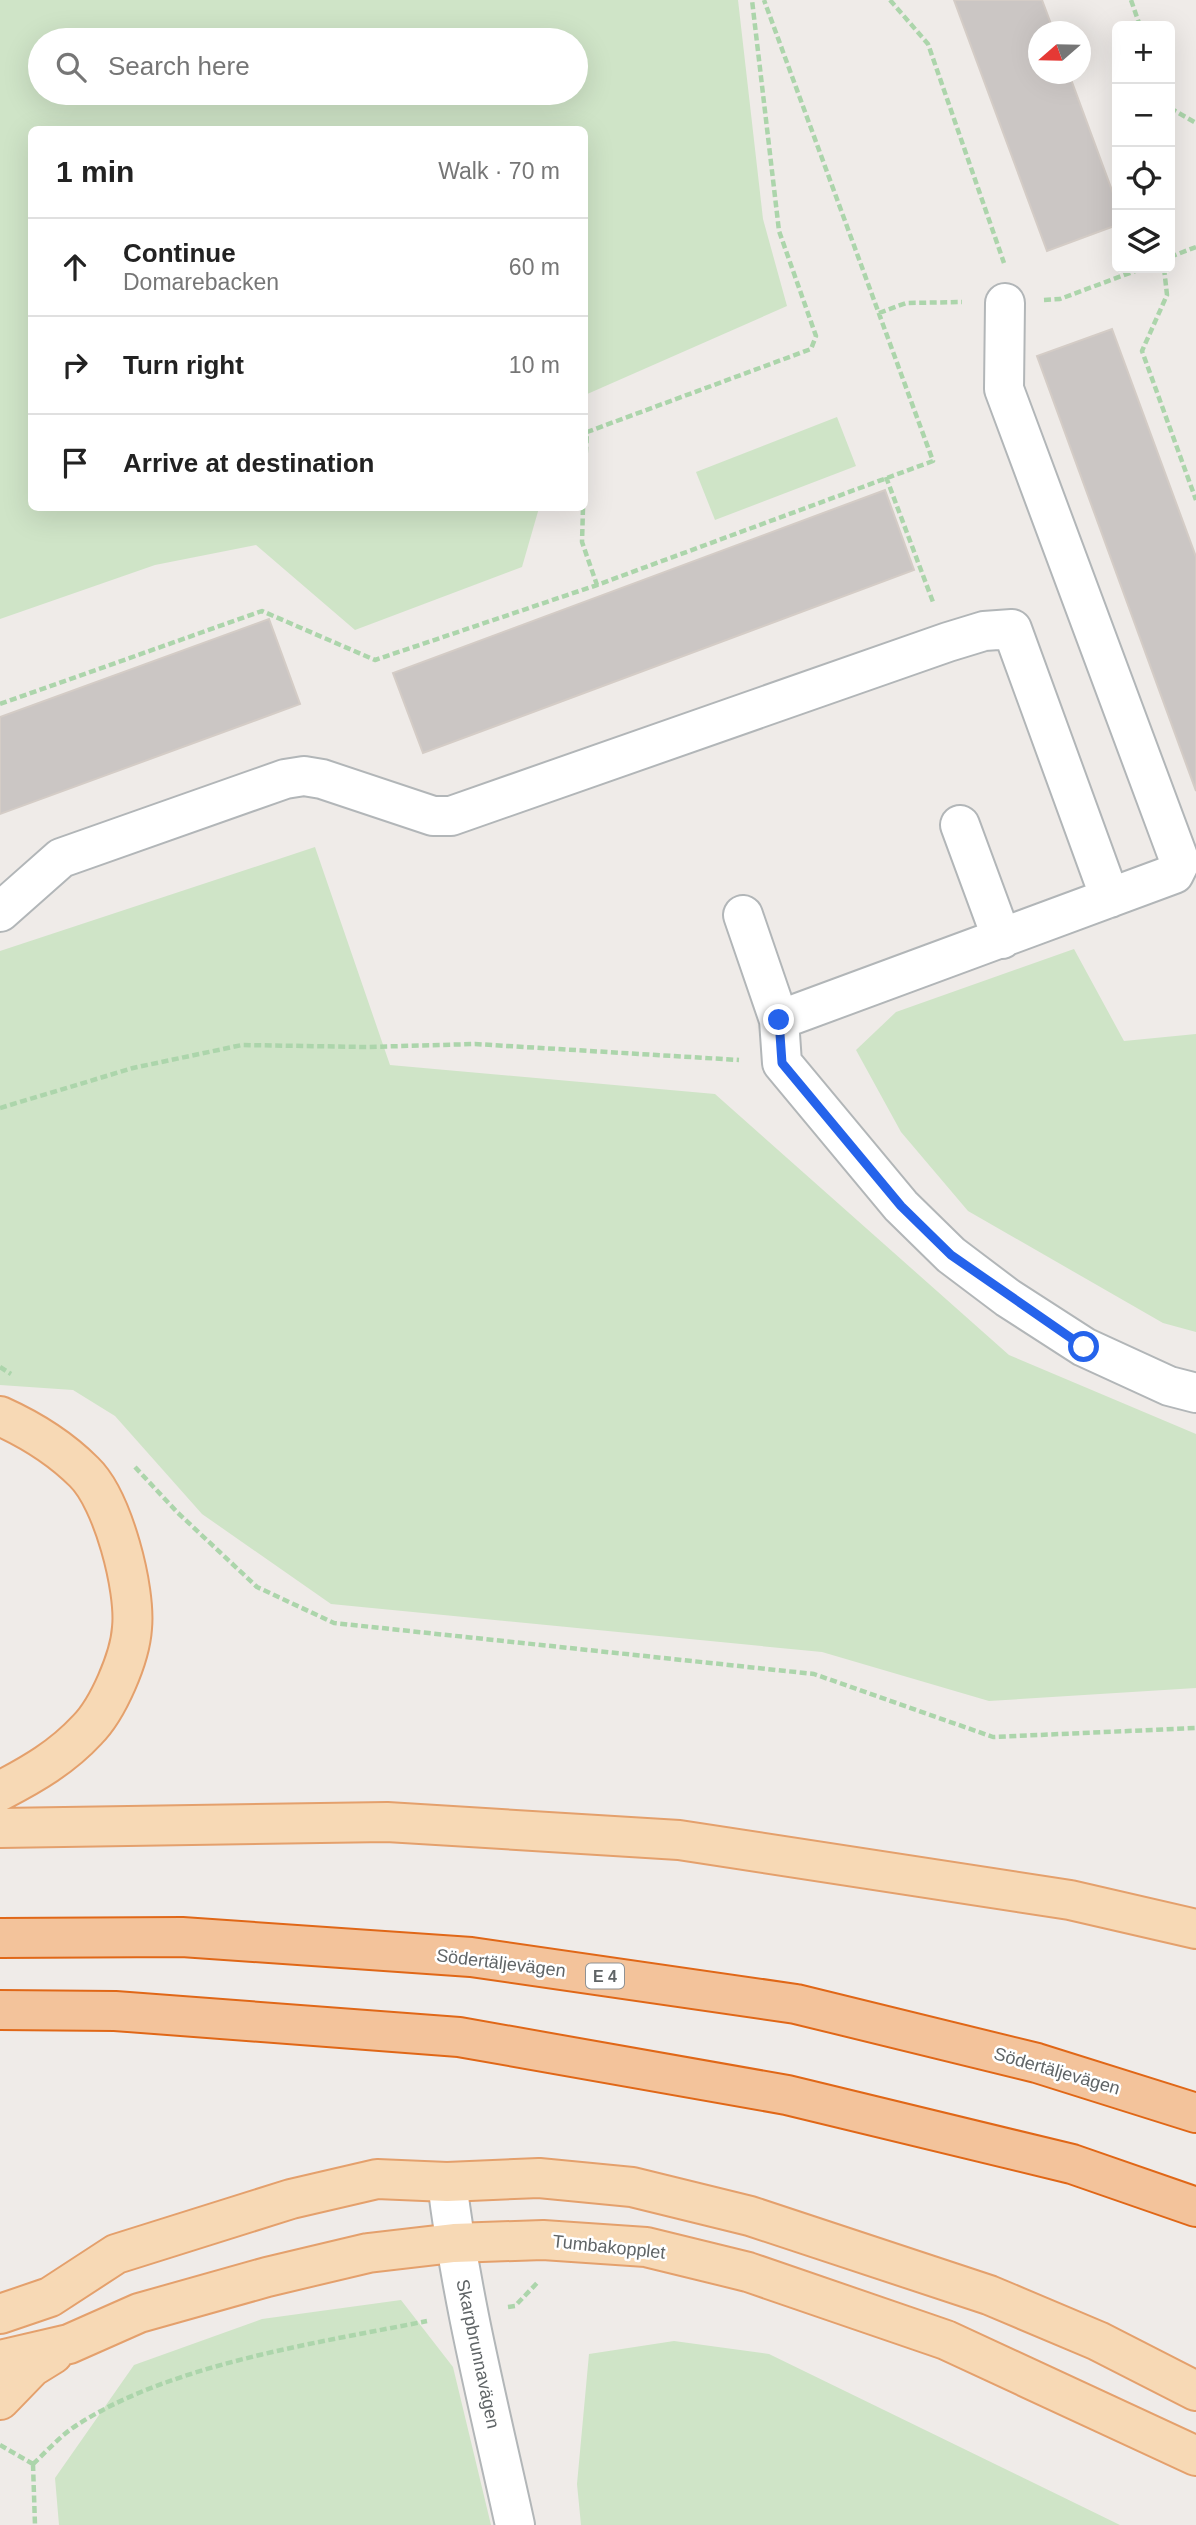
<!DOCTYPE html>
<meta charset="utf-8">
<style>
body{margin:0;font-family:Arial,sans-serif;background:#f2f2f2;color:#222}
.controls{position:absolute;right:21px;top:21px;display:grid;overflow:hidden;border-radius:10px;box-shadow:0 7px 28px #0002}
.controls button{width:63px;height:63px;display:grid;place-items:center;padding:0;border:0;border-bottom:2px solid #e0e0e0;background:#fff;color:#222;font:35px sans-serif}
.compass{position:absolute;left:1028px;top:21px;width:63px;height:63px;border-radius:50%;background:#fff;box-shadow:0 7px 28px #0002;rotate:250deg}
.stop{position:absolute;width:21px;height:21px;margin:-16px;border:5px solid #2563eb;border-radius:50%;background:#fff}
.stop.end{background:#2563eb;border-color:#fff;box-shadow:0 2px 7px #0008}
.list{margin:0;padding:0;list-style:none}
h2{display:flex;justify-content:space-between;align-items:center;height:91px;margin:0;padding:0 28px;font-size:30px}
h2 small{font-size:23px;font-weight:400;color:#767676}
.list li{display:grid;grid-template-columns:46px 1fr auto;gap:21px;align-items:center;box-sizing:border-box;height:98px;padding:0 28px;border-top:2px solid #e0e0e0}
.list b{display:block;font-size:26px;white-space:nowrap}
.list p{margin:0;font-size:23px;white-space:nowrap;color:#767676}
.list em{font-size:23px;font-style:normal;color:#767676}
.icon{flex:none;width:38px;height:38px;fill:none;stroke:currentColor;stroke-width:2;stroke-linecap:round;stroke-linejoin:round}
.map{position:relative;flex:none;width:1196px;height:2525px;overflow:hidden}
.search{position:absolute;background:#fff;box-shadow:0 7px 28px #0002;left:28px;top:28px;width:560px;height:77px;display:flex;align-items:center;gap:18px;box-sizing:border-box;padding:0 24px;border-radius:38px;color:#767676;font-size:26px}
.panel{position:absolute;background:#fff;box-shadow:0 7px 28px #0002;left:28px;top:126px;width:560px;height:385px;border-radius:10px}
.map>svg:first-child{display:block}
</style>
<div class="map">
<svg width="1196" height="2525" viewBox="0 0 1196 2525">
<rect width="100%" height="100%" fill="#efebe8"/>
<path fill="#cfe4c7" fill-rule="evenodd" d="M0,0h738l25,219 24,87 -202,89 -1,-265h-552v378h507l-17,59 -167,63 -99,-85 -101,20 -155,54zM576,40v53h-536v-53z
M837,417l19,49 -141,54 -19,-48z
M315,847l75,218 325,29 294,261 187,79v254l-207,13 -167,-49 -491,-48 -129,-90 -87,-98 -42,-26 -73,-5v-434z
M1074,949l50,92 72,-7v298l-33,-9 -195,-112 -67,-79 -45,-82 40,-38z
M401,2300l52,67 38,158h-432l-4,-47 79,-113 128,-46z
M674,2341l95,13 351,171h-539l-4,-41 12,-130z"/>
<path fill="#cbc6c4" stroke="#d4ccc6" stroke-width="2" d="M954,0h88l12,32h-16v42h31l48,130v21l-70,26z
M1112,329l84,228v234l-159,-435z
M885,490l29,80 -491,183 -30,-80z
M269,619l31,85 -300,110v-97z"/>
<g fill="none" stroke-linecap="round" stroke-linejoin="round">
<g stroke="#b2b6b8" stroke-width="42">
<path id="minor" d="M1005,303l-1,86 176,473 -6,12 -395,146 3,43 119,143 50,49 57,43 76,49 85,39 27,7
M960,825l42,114
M0,912l61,-54 224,-79 19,-3 18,3 111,37h18l497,-174 36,-11 28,-2 98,269
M743,915l36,105
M447,2182c14,116 43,229 68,343"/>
</g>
<g stroke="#e4a06c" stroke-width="42">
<path id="major" d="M0,1416c31,14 60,32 84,56 29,28 52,117 48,156 -2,30 -24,81 -45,102 -25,27 -54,44 -87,61
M0,1828l387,-6 292,18 391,60 126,29
M0,2314l50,-17 66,-43 175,-55 86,-20 70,3 92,-4 93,9 118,29 239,79 109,46 98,50
M0,2360l69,-16 70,-31 128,-36 101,-24 86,-10 89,-3 103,7 102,25 198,68 250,116
M0,2400l32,-33 21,-13"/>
</g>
<g stroke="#e06717" stroke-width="42">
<path id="highway" d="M0,1938l182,-1 289,20 325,47 241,59 159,50
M0,2010l115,1 344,26 328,58 285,69 124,43"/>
</g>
<path stroke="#acd5ab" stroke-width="4.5" stroke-dasharray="7 3.5" stroke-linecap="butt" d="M890,0l38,44 76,219
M1131,0l9,26
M1170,108l26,15
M1170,257l26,-10
M1164,268l3,27 -25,56 54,149
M1044,300l16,-1 83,-31
M879,313l27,-10 56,-1
M886,477l47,125
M584,485l3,-53 224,-83 5,-13 -37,-105 -27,-231
M583,508l-1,34 15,43
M0,704l262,-93 113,49 222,-75 336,-124 -169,-461
M0,1108l133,-40 109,-23 125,2 108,-3 264,16
M0,1367l11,7
M135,1467l42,45 80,75 77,36 480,51 179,63 203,-9
M508,2307l7,-1 23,-24
M0,2445l33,19
M33,2464c14,-13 28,-29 44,-39 94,-61 240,-82 350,-104
M33,2464l2,61"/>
<use href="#minor" stroke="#fff" stroke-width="38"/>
<use href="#major" stroke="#f7d9b5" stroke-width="38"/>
<use href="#highway" stroke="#f3c39b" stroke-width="38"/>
</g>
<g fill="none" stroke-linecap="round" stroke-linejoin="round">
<path stroke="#2563eb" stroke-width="9" d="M779,1020l3,43 119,143 50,49 133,92"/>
</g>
<g text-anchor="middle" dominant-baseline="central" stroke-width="5" stroke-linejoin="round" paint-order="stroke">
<rect fill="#fff" stroke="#8f9294" stroke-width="2" x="586" y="1963.5" width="38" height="25" rx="5"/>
<g font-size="16" font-weight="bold" fill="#5f6466">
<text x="605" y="1976">E 4</text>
</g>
<g font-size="18" fill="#5f6466" stroke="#fff">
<text transform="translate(501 1963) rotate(7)">Södertäljevägen</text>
<text transform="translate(1057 2071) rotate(16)">Södertäljevägen</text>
<text transform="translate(609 2247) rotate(6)">Tumbakopplet</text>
<text transform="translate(478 2354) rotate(78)">Skarpbrunnavägen</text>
</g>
</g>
</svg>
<div class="controls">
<button>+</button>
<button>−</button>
<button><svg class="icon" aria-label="locate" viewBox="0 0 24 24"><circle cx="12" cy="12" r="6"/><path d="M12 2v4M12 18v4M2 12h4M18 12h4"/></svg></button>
<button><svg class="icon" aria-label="layers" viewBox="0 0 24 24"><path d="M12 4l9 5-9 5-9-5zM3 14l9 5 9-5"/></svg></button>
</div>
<svg class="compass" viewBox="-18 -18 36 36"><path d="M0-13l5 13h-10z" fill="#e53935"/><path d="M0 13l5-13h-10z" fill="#767676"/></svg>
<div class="stop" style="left:1084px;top:1347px"></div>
<div class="stop end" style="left:779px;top:1020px"></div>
<div class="search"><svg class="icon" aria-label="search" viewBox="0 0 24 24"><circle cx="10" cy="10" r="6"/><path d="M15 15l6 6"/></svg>Search here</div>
<section class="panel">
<h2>1 min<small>Walk · 70 m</small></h2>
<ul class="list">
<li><svg class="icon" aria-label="ahead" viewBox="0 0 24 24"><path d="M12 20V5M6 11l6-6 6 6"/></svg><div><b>Continue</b><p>Domarebacken</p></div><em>60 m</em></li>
<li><svg class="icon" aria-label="right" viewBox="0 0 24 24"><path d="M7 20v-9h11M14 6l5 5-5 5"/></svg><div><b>Turn right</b></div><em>10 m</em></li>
<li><svg class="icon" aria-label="arrive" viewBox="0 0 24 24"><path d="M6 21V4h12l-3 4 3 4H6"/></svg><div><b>Arrive at destination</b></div></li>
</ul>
</section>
</div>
